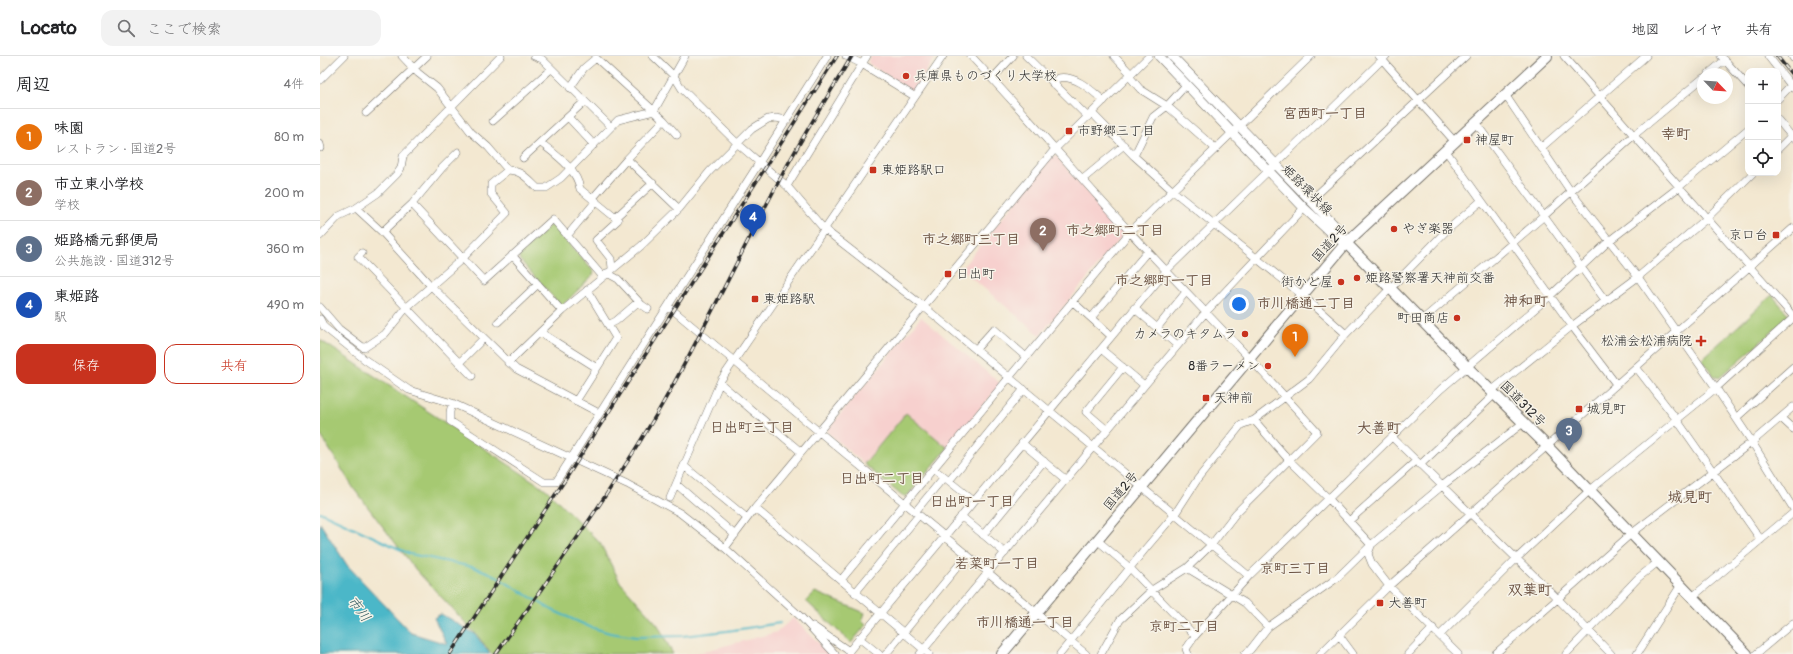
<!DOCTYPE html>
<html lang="ja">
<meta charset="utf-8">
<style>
body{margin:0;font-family:Pangolin,"Klee One",sans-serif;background:#f2f2f2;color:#202124}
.controls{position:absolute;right:12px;top:12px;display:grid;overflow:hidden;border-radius:8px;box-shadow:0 4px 16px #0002}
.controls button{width:36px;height:36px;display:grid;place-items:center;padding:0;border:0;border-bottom:1px solid #e0e0e0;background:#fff;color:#202124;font:20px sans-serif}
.compass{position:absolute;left:1377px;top:12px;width:36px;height:36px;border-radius:50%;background:#fff;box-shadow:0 4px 16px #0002;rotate:115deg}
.you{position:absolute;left:919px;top:248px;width:14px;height:14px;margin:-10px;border:3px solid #fff;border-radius:50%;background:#1a73e8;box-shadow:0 0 0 6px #1a73e833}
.badge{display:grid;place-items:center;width:26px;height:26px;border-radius:50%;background:#c8321e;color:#fff;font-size:13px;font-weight:700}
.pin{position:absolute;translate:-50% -33px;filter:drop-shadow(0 1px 2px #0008)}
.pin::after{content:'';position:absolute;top:21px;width:14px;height:12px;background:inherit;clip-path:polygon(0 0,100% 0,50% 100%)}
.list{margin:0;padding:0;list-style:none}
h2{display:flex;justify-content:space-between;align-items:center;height:52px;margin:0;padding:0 16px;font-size:17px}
h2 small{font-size:13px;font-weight:400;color:#757577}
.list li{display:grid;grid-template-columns:26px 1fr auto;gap:12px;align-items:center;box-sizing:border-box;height:56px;padding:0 16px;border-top:1px solid #e0e0e0}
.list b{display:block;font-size:15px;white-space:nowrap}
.list p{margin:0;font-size:13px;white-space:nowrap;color:#757577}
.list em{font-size:13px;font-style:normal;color:#757577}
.actions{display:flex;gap:8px;padding:12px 16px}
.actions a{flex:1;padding:9px 0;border:1px solid #c8321e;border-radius:12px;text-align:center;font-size:14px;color:#c8321e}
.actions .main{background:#c8321e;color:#fff}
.icon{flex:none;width:22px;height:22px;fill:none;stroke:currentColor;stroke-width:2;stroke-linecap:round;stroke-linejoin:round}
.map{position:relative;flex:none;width:1473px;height:598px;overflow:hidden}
header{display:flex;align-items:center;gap:24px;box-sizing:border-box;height:56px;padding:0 20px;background:#fff;border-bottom:1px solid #e0e0e0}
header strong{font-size:19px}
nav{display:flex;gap:22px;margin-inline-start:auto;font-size:14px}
.search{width:280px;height:36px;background:#f2f2f2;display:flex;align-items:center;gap:10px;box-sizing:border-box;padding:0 14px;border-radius:12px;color:#757577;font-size:15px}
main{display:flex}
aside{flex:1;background:#fff}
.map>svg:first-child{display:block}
</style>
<header>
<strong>Locato</strong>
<div class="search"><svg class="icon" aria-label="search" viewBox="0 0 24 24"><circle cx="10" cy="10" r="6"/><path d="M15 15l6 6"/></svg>ここで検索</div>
<nav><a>地図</a><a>レイヤ</a><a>共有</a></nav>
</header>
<main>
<aside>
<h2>周辺<small>4件</small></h2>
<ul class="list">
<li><span class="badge" style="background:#e8710a">1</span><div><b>味園</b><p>レストラン · 国道2号</p></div><em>80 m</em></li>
<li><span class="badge" style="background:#8d6e63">2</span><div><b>市立東小学校</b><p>学校</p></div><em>200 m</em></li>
<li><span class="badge" style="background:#5c6f8a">3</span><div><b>姫路橋元郵便局</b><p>公共施設 · 国道312号</p></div><em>360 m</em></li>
<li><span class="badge" style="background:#1a4fb4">4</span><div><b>東姫路</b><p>駅</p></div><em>490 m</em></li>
</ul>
<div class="actions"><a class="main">保存</a><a>共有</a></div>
</aside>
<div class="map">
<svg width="1473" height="598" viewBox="0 0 1473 598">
<rect width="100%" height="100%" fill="#f7f3e8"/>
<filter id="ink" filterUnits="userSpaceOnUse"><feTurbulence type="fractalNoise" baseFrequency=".025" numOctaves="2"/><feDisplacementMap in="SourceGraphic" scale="8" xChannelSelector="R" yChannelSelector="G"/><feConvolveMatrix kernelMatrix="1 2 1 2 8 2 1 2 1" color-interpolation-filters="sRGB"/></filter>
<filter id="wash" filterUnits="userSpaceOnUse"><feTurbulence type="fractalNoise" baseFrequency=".012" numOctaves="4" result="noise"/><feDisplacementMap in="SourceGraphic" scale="16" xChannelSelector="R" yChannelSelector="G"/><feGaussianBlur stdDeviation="0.9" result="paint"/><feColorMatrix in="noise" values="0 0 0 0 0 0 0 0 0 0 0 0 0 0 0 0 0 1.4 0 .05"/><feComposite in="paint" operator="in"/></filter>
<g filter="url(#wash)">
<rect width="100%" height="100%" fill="#f3e8d1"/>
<path fill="#f7d0ce" d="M551,0h65l-22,33 -4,1 -41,-26 -1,-4z
M733,100l4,1 67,77 -84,101 -79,-66z
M601,261l80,67 -53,64 -42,-35 -42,51 -36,-31v-4z
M473,562l37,36h-136l83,-22z"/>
<path fill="#a6c972" stroke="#687a4e" d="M231,168l43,48 -1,3 -30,30h-3l-41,-46v-4z
M1452,239l16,19v4l-69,60 -5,-2 -12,-17z
M0,284l227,150 53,53 20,39 38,43 15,29h-181l-16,-20 -60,-64 -62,-81 -34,-55z
M586,357l42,35 -41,48h-5l-38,-32z
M495,536l50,21 -3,8 4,4 -15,18 -45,-42z"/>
<path fill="#4bb7c8" stroke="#3b717a" d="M0,467l27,42 64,68 36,11 -13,-26 7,-4 34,20 15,20h-170z"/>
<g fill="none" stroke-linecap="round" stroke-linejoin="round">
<path stroke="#4bb7c8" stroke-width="2" d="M0,456l90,42 63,13 17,6 62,37 38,17 20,6 26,4 46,-1 45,-5 53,-8"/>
</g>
</g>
<g filter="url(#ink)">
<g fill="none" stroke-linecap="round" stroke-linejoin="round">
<g stroke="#716d65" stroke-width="8">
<path id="minor" d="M82,0l16,17 19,15 34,44 17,15 20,23
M214,0l8,3 69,68
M333,0l21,20 8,13 56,55 49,42 37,43 99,77 326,270
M526,0l16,8 52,32
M651,0c54,58 105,117 158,175 62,67 127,132 188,201l-81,81 -24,31 -25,24 -35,22 -32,30 -19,34
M706,0l62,61
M794,0l17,18
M1059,0l76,86
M1244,0l229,260
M1401,0l27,30
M1448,0l25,32
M1472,0l1,2
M1388,18l17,-14
M809,20l11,13 27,17 49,43
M672,23l21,-23
M0,24l24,-24
M733,28l5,-6c18,-3 33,12 46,23
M250,32l14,-20 12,-10 68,62 13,15
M1186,40l65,96 67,85 78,111 36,54 41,66
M1458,43l15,-16
M46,57l61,-57
M772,57l42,43 39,35 129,104 44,39
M248,61l26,28
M1458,64l15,18
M173,65l58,-52
M1156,67l129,177
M221,87c15,12 36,26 39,46l38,31 -22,20 15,19 1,9
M0,88l1,4
M1222,91l104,-91
M1458,93l13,-13
M1126,95l126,175 44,58
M814,100l19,-39 14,-11 19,-21
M203,102l61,-56
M307,103l52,50
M763,123l41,-34
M467,130l80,-130
M272,143l35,-40 37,-39
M990,145l156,-145
M92,148l72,77 69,-62 50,58
M36,152l26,24 49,54 85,83 83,44
M296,161l37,-34
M62,176l30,-28 30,-36 16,-16
M0,180l19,-20 17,-8 22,-15 19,-19 4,-6 2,-12 98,-100
M247,180l29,-35
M42,197l-4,4 114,119
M192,199l50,56
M287,217l11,6 24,26 6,4
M752,245l39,35
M348,250l418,348
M0,251l19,22 25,19 21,-14 21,-26 57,-50 44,-45 -16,-19v-10l17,-14c14,1 20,9 29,18h9l15,-10 57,-58 36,-9 31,-55
M814,252l43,37
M771,262l57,-67
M0,263l4,8 40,32 45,31 43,13 175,81 53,29 45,35 76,69 34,37
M1102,264l122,-104 89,-80 70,-58
M178,266l40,-38
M288,269l8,-4 22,-19
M837,272l29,-36
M220,276l57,36
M656,293l18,-20 31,27
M781,293l43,36
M139,307l25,-25
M188,307l54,-52 79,-65 38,-37 31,-38 42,-42 16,-10 8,-1 11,2
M1316,311l41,53 84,120
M400,327l81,69
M1171,335l81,-65 66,-49 68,-58 47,-46
M256,345l40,-63 -29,-48
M132,347l-2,9v9l94,61h12l271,-426
M1416,362l57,-51
M1461,362l12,11
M934,364l34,39 40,39 43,47
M787,374l-21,-18 37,-45
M1072,381l166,162 53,55
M702,387l44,37
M1100,409l75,-71
M364,410l63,52
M614,413l40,32
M629,425l75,-92
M356,428l59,51
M350,442l51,-118 222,-324
M435,452l174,146
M595,456l29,-35
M641,460l44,37
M1029,465l67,-60
M663,479l61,-74
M777,484l33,28 65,68
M1051,490l-3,8 4,10 17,22 69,68
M405,492l30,-40 300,-359 94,-93
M867,512l58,35 23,24
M521,524l289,-348 181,-176
M535,537l64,-78
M1371,542l102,-85
M493,570l36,25
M1019,579l14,19
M1120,579l76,-76 73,-68 127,-103 77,-70
M539,582l20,16
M529,598v-3l318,-381 219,-214
M566,598l81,-99
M600,598l285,-341 99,-105
M740,598l86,-106 29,-34 22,-34 44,-55 13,-5 55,-41 37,-45 99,-102 36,-31
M868,598l-2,-5 9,-13 54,-60 192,-187 109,-93 59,-55 70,-54 69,-58
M925,598l5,-4 18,-23 69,-49 34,-33 71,-59 81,-63
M1000,598l69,-68 404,-358
M1088,598l25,-26
M1175,598l136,-120 121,-92 41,-35
M1246,598l72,-76 20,-16
M1317,598l44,-69
M1436,598l37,-31"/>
</g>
<g stroke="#716d65" stroke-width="10">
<path id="major" d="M839,0l145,152 30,28 12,7
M852,0l167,174 6,12"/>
</g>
<g stroke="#716d65" stroke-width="12">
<path id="highway" d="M1026,187l121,124 80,79 200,208
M682,598l344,-411 201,-187"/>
</g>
<use href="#minor" stroke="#fff" stroke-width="7"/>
<use href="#major" stroke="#fff" stroke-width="9"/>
<use href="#highway" stroke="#fff" stroke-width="10"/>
<g stroke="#2b2b2b" stroke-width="3.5">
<path id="rail" d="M1457,0l16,20
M130,598l115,-174 272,-424
M176,598c57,-82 117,-164 167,-251 42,-74 78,-151 118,-226 22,-42 47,-81 71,-121"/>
</g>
<use href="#rail" stroke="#f7f3e8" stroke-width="2" stroke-dasharray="6" stroke-linecap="butt"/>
</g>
</g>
<g fill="#c8321e" stroke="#f7f3e8" stroke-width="1.5">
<circle cx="586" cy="20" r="4"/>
<rect x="745" y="71" width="8" height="8" rx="2"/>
<rect x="1143" y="80" width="8" height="8" rx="2"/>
<rect x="549" y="110" width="8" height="8" rx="2"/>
<circle cx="1074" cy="173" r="4"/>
<rect x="1452" y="175" width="8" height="8" rx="2"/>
<rect x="624" y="214" width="8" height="8" rx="2"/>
<circle cx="1037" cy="222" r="4"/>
<circle cx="1021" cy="226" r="4"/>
<rect x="431" y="239" width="8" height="8" rx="2"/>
<circle cx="1137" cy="262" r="4"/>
<circle cx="925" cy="278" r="4"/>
<path d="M1379 279h4v4h4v4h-4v4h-4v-4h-4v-4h4z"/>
<circle cx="948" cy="310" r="4"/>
<rect x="882" y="338" width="8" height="8" rx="2"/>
<rect x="1255" y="349" width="8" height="8" rx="2"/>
<rect x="1056" y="543" width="8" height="8" rx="2"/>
</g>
<g text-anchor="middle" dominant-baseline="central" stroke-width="3" stroke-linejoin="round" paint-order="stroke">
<g font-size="13" fill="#2b2b2b" stroke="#f7f3e8" text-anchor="start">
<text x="594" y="20">兵庫県ものづくり大学校</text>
<text x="757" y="75">市野郷三丁目</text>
<text x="1155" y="84">神屋町</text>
<text x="561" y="114">東姫路駅口</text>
<text x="1082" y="173">やぎ楽器</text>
<text x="1448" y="179" text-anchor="end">京口台</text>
<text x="636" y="218">日出町</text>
<text x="1045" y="222">姫路警察署天神前交番</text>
<text x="1013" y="226" text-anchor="end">街かど屋</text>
<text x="443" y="243">東姫路駅</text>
<text x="1129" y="262" text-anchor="end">町田商店</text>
<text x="917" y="278" text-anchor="end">カメラのキタムラ</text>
<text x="1372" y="285" text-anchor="end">松浦会松浦病院</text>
<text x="940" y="310" text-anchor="end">8番ラーメン</text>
<text x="894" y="342">天神前</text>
<text x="1267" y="353">城見町</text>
<text x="1068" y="547">大善町</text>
</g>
<g font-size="13" fill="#2b2b2b" stroke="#f7f3e8">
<text transform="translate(987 134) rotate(45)">姫路環状線</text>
<text transform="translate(1010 187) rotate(-48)">国道2号</text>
<text transform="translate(1203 348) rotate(45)">国道312号</text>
<text transform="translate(801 435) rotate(-50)">国道2号</text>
</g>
<g font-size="14" font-weight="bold" fill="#6a5141" stroke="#f7f3e8">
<text x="1005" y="57">宮西町一丁目</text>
<text x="795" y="174">市之郷町二丁目</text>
<text x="651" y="183">市之郷町三丁目</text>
<text x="844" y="224">市之郷町一丁目</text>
<text x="986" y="247">市川橋通二丁目</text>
<text x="432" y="371">日出町三丁目</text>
<text x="562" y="422">日出町二丁目</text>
<text x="652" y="445">日出町一丁目</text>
<text x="677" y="507">若菜町一丁目</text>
<text x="975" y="512">京町三丁目</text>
<text x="705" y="566">市川橋通一丁目</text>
<text x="864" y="570">京町二丁目</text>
</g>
<g font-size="14" font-style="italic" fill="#365c62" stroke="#f7f3e8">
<text transform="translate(39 553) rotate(53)">市川</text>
</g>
<g font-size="15" font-weight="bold" fill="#6a5141" stroke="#f7f3e8">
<text x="1356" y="78">幸町</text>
<text x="1206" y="245">神和町</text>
<text x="1059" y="372">大善町</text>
<text x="1370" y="441">城見町</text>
<text x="1210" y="534">双葉町</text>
</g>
</g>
</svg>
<div class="controls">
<button>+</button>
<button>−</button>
<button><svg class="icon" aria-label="locate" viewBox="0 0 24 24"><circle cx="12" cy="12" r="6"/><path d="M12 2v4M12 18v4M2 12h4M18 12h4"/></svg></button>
</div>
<svg class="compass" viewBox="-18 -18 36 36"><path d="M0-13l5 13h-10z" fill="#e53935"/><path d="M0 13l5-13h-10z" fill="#757577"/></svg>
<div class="you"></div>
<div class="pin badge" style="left:975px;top:301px;background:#e8710a">1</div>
<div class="pin badge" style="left:723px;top:195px;background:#8d6e63">2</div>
<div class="pin badge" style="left:1249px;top:395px;background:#5c6f8a">3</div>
<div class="pin badge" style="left:433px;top:181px;background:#1a4fb4">4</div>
</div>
</main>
